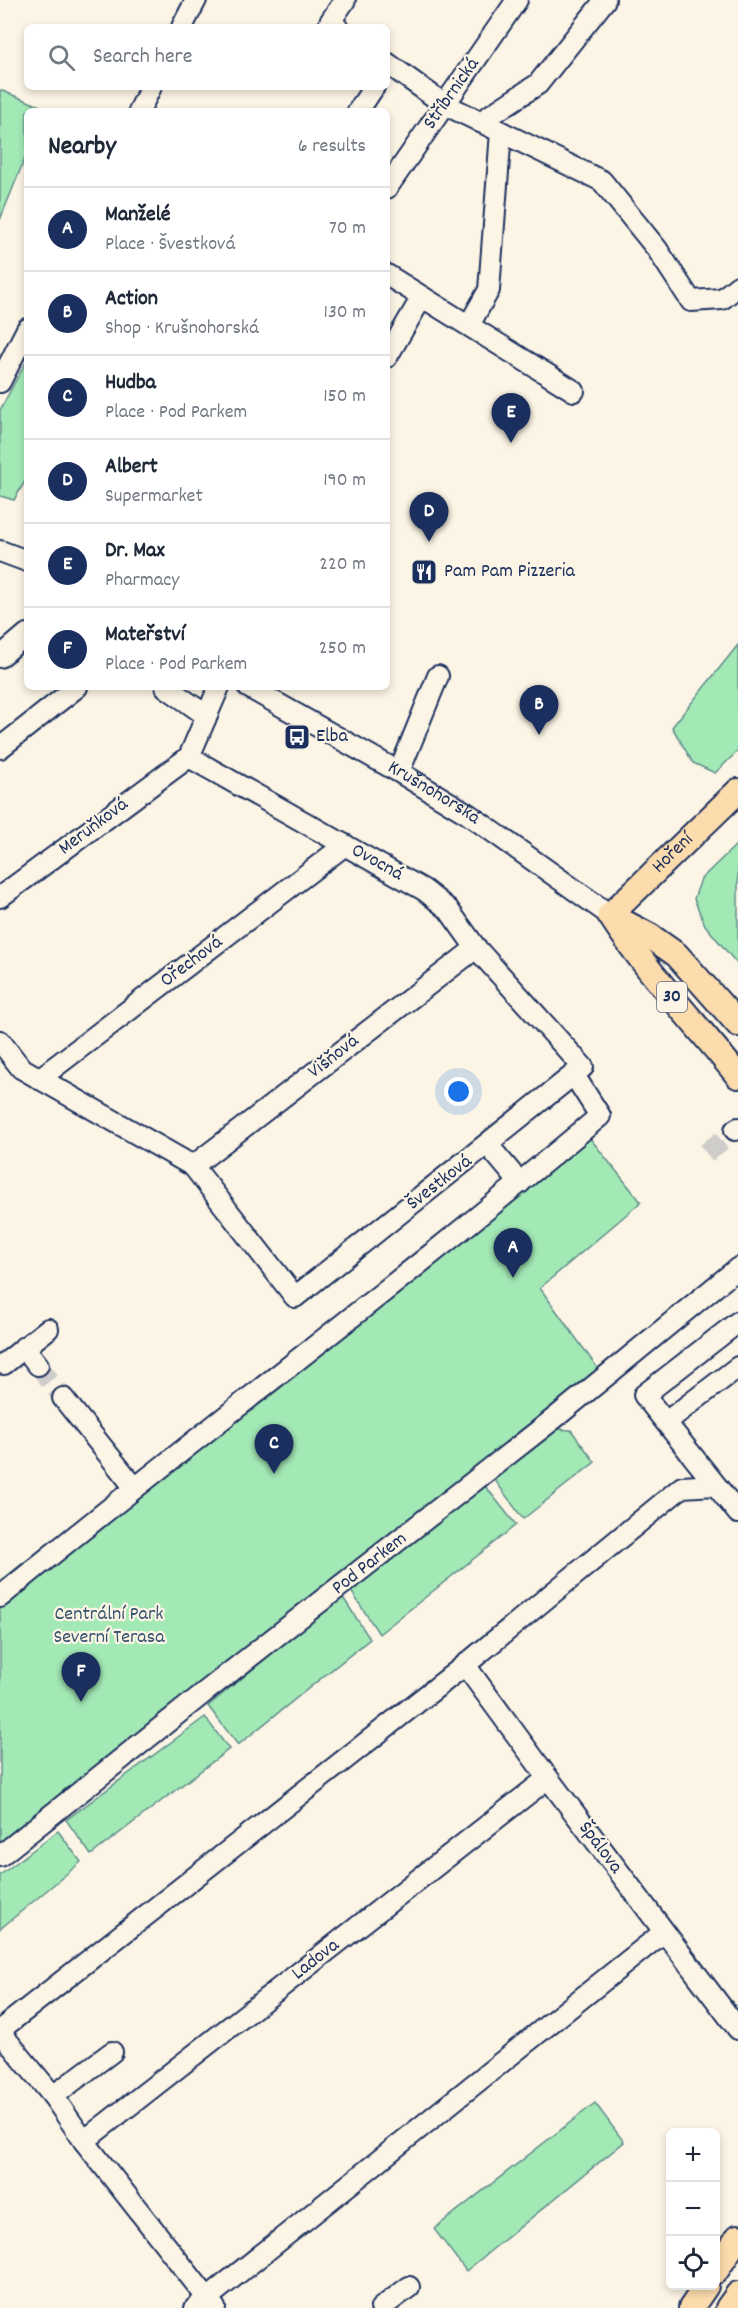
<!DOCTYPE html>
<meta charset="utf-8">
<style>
body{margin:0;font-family:Dekko,sans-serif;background:#f6f6f7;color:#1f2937}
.controls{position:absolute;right:18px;bottom:18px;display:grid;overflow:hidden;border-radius:9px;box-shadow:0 3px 9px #0003}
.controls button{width:54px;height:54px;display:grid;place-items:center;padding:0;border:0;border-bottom:2px solid #e0e1e3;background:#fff;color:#1f2937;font:30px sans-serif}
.you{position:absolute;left:459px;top:1092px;width:21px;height:21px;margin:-15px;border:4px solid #fff;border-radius:50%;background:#1a73e8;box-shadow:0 0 0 9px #1a73e833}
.badge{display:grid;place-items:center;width:39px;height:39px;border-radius:50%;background:#1b2f5e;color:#fff;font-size:20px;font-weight:700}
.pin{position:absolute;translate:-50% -50px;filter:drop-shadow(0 2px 3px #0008)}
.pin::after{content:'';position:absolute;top:32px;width:21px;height:18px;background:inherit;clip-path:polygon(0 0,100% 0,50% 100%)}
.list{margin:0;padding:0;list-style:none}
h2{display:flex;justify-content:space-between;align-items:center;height:78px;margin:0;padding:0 24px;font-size:26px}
h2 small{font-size:20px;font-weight:400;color:#747a83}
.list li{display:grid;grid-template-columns:39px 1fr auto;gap:18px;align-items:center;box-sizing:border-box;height:84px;padding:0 24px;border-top:2px solid #e0e1e3}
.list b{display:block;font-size:22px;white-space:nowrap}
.list p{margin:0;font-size:20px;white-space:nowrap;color:#747a83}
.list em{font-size:20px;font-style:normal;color:#747a83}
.icon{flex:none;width:33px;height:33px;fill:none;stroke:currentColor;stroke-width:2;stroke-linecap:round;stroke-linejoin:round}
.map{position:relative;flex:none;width:738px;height:2308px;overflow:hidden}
.search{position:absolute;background:#fff;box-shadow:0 3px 9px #0003;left:24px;top:24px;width:366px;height:66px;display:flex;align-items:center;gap:15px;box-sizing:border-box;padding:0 21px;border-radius:9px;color:#747a83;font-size:22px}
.panel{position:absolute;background:#fff;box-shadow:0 3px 9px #0003;left:24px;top:108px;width:366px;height:582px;border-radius:9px}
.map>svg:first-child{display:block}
</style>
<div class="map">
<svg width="738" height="2308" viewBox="0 0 738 2308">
<rect width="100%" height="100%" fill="#fcf5e5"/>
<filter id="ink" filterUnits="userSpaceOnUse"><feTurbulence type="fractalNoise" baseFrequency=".0167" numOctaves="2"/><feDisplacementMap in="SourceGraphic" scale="12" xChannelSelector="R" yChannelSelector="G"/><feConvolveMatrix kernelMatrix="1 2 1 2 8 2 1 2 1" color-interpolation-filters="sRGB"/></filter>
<g filter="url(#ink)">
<path fill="#a3e9b6" stroke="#5f8c8a" stroke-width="1.5" d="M0,90l45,18 -1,3h-17v42l-27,67z
M27,360v118l-13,22 -14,-4v-86z
M738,645v106l-23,22 -22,-10 -21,-36z
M738,843v122l-33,-40 -11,-26 7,-20z
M577,1122l64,80 -101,86 59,82 -599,475v-264l479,-373z
M557,1429l14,1 24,32 -72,57 -29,-40z
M486,1487l30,38 -137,109 -28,-43 130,-103z
M342,1596l28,43 -132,106 -30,-39z
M205,1717l24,32 -138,106 -25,-35z
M58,1831l23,31 -81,67v-54z
M595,2103l29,39 -158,129 -32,-42z"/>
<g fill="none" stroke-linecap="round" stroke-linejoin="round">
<path stroke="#cfcdca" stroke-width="20" stroke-dasharray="20 10" stroke-linecap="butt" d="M706,1153l29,-23
M38,1365l25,33"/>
<g stroke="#1b2f5e" stroke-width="24">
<g id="minor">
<path d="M182,27l14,-27"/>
<path d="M337,27l-7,-5 15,-22"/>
<path d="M387,63l57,41 158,77 55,68 34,52 31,-2 16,-13"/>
<path d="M139,111l12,-24"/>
<path d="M358,111l16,-24"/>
<path d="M480,122l58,-38 67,-84"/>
<path d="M387,188l130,-188"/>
<path d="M387,275l187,116"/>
<path d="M469,325l20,-35 12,-158"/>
<path d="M387,357l35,-60"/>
<path d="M0,382l27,-53"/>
<path d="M0,551l27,10"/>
<path d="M0,657l27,-23"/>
<path d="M166,687l41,29"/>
<path id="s1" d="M248,687l151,85 69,42 142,101"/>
<path d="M0,748l77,-61"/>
<path d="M399,772l39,-96"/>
<path d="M0,897l189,-140"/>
<path d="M0,1041l21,27 172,98 102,131 288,-230 -107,-119 -28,-39 -24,-19 -235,-133 30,-70"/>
<path d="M39,1079l306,-234"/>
<path d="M735,1130l3,-2"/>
<path d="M488,1145l32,38"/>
<path d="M193,1166l283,-218"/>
<path d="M738,1322l-94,73 94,118"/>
<path d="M24,1347l14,18"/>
<path d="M4,1364l44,-35"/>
<path d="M63,1398l72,90"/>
<path d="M666,1422l72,-55"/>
<path d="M0,1597c198,-163 404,-316 600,-481l-26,-41"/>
<path d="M465,1665l83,113 190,251"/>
<path d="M0,1856l210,-168 346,-271 182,-149"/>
<path d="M0,2030l465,-365 217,-178 33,-2"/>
<path d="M0,2032l53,64 31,45 131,167"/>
<path d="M53,2096l59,-44"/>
<path d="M84,2141l464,-363"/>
<path d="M195,2308l469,-376"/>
<path d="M381,2308l28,-21"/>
</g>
</g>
<g stroke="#1b2f5e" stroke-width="28">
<g id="major">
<path d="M610,915c37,58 85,107 128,161"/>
<path id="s2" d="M610,915l128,-124"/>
<path d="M612,916l38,20 27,19 61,69"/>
<path d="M716,2271l22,-34"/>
<path d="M691,2308l15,-22"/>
<path d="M728,2308l10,-14"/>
</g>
</g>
<use href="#minor" stroke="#fcf5e5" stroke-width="20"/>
<use href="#major" stroke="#fcdcac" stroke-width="24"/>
</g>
</g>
<defs>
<g id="restaurant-square" transform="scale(1.35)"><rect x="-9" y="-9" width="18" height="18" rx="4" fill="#1b2f5e" stroke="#fcf5e5"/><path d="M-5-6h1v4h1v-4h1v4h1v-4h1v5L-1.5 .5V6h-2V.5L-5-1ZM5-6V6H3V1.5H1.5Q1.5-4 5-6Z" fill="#fff"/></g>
<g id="bus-square" transform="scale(1.35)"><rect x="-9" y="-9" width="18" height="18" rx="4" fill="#1b2f5e" stroke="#fcf5e5"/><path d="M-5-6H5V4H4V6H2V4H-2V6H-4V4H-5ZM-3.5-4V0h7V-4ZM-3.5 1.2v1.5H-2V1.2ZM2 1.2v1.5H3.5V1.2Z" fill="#fff"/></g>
</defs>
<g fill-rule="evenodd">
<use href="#restaurant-square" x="424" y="572"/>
<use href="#bus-square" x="297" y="737"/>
</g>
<g text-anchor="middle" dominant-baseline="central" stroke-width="4.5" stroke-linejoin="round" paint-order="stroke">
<rect fill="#fcf5e5" stroke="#5e6a86" stroke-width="1.5" x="657" y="982" width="30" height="30" rx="4.5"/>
<g font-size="18" font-weight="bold" fill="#1b2f5e">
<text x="672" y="997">30</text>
</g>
<g font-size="20" fill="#1b2f5e" stroke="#fcf5e5">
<text transform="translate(452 94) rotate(-55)">Stříbrnická</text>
<text stroke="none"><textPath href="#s1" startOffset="214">Krušnohorská</textPath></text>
<text transform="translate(94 827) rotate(-37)">Meruňková</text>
<text stroke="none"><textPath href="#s2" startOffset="88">Hoření</textPath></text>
<text transform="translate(377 863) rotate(29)">Ovocná</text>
<text transform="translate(192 962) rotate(-37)">Ořechová</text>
<text transform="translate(334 1057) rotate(-38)">Višňová</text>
<text transform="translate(440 1183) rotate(-38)">Švestková</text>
<text transform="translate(370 1564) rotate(-38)">Pod Parkem</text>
<text transform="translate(600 1848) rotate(53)">Špálova</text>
<text transform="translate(316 1960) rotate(-38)">Ladova</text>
</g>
<g font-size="20" fill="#1b2f5e" stroke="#fcf5e5" text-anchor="start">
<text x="444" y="572">Pam Pam Pizzeria</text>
<text x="316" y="737">Elba</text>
</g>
<g font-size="20" fill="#365470" stroke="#fcf5e5">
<text x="109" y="1615">Centrální Park<tspan x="109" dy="23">Severní Terasa</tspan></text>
</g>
</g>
</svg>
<div class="controls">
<button>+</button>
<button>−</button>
<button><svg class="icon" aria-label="locate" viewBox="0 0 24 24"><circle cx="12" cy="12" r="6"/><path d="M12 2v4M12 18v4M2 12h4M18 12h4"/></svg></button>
</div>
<div class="you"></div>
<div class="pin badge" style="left:513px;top:1278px">A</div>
<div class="pin badge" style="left:539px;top:735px">B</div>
<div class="pin badge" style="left:274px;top:1474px">C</div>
<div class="pin badge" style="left:429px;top:542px">D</div>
<div class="pin badge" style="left:511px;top:443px">E</div>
<div class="pin badge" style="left:81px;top:1702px">F</div>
<div class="search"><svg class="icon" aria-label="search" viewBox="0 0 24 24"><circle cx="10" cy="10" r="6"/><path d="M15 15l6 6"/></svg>Search here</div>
<section class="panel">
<h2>Nearby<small>6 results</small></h2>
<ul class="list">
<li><span class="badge">A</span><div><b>Manželé</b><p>Place · Švestková</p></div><em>70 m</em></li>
<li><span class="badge">B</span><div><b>Action</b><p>Shop · Krušnohorská</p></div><em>130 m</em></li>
<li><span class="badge">C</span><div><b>Hudba</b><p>Place · Pod Parkem</p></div><em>150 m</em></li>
<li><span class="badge">D</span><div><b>Albert</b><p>Supermarket</p></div><em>190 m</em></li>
<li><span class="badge">E</span><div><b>Dr. Max</b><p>Pharmacy</p></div><em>220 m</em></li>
<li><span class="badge">F</span><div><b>Mateřství</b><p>Place · Pod Parkem</p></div><em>250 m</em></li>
</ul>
</section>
</div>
